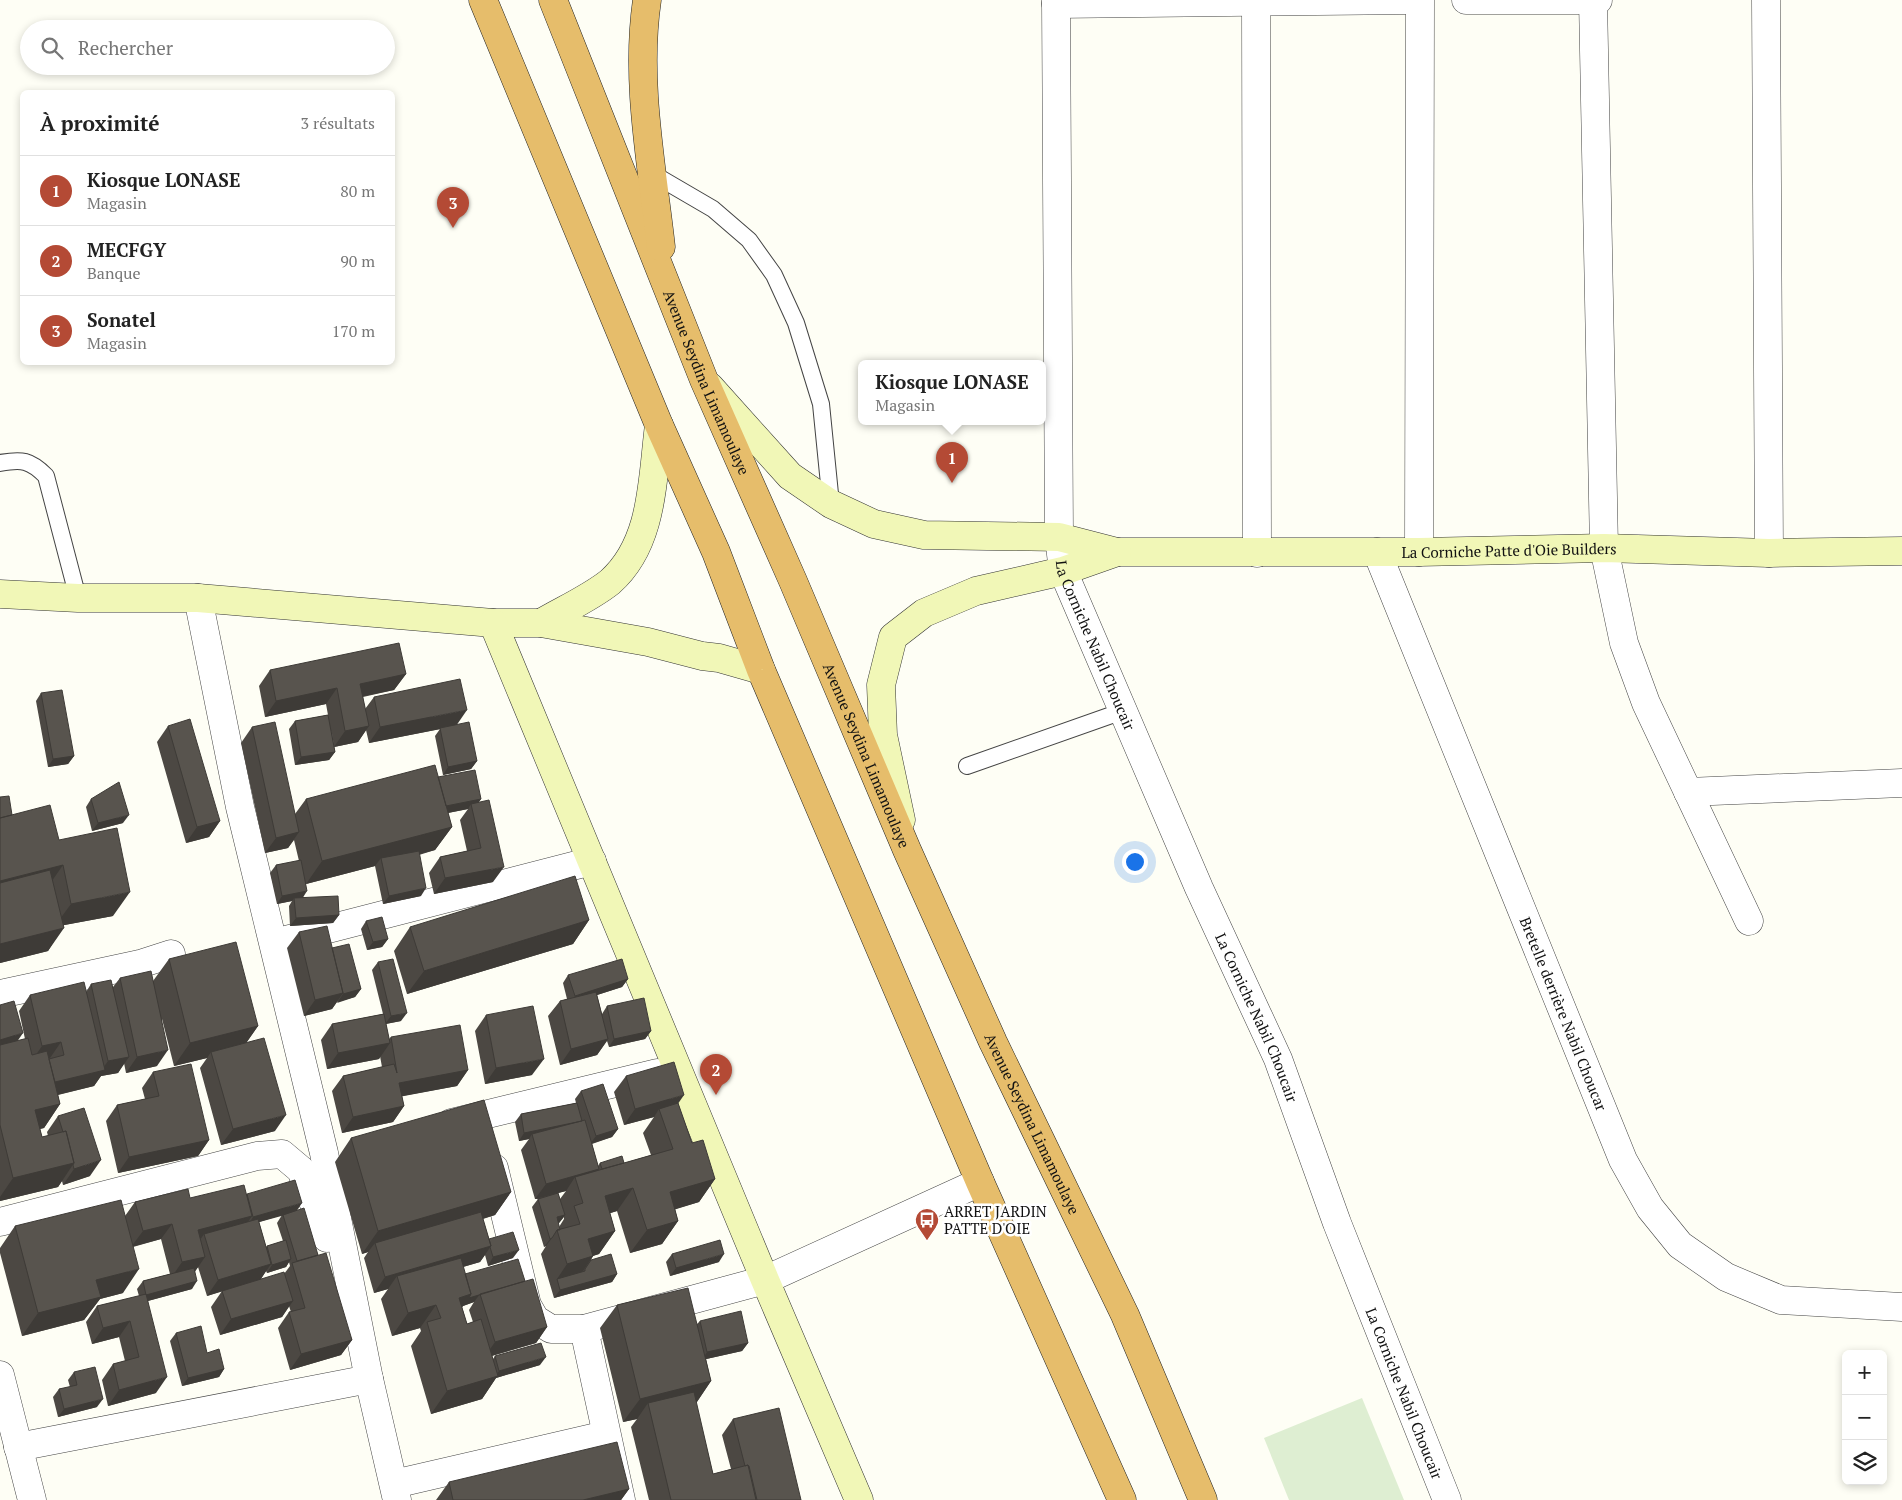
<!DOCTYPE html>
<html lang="fr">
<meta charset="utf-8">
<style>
body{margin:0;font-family:"PT Serif",serif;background:#f2f2f2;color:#222}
.controls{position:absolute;right:15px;bottom:15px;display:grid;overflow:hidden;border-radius:8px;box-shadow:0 2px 8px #0003}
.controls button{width:45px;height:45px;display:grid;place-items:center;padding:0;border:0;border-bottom:1px solid #e0e0e0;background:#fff;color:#222;font:25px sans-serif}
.you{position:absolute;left:1134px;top:861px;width:18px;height:18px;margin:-12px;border:4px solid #fff;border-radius:50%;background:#1a73e8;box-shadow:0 0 0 8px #1a73e833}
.badge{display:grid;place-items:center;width:32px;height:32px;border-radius:50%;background:#b44a35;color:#fff;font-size:16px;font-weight:700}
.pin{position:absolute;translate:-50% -41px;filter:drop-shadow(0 1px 2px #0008)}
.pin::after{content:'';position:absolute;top:26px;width:18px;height:15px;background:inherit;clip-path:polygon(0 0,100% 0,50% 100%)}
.popup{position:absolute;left:858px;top:360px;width:188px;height:65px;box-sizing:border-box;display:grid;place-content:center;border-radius:8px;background:#fff;filter:drop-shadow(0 1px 4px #0005);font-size:16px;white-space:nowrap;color:#767676}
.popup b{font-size:19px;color:#222}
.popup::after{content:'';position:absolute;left:50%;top:100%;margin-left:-10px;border:10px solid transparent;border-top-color:#fff}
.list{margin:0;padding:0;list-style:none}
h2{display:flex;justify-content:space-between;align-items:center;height:65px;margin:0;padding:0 20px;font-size:21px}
h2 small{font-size:16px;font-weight:400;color:#767676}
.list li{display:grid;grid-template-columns:32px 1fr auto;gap:15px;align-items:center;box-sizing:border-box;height:70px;padding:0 20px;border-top:1px solid #e0e0e0}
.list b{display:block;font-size:19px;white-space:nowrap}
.list p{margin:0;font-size:16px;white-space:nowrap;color:#767676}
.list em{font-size:16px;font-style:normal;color:#767676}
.icon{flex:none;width:28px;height:28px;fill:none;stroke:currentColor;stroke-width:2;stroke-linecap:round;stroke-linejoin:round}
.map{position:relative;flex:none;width:1902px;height:1500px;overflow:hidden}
.search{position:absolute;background:#fff;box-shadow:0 2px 8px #0003;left:20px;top:20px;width:375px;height:55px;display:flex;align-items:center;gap:12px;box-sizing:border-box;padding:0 18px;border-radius:28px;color:#767676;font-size:19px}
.panel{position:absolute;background:#fff;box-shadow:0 2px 8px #0003;left:20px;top:90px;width:375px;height:275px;border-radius:8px}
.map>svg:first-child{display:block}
</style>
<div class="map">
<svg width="1902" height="1500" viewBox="0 0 1902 1500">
<rect width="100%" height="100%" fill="#fefef5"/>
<path fill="#deeed2" d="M1362,1398l42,102h-115l-25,-62z"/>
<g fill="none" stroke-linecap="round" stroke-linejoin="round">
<g stroke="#444" stroke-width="18">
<path id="lane" d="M653,174l60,35 36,31 25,35 22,48 25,81 10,100
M0,463c22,-4 30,-3 46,13l32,122
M967,766l156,-55"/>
</g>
<g stroke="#444" stroke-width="29">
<g id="street">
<path id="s1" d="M1056,0l3,537 4,34 136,317 79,171 59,164 110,277"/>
<path d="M1466,0h132"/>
<path d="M1593,0l11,548 20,95 22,60 103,218"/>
<path d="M1766,0l3,553"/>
<path d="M1256,1l1,552"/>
<path d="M1056,4l357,-4"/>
<path id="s2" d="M1377,552l246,608 27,48 30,37 46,32 55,23 121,7"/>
<path d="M1419,552l1,-552"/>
<path d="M198,598l42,209 84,346 45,226 28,121"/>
<path d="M1688,792l214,-9"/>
<path d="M274,943l318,-82"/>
<path d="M0,994l140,-30 31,-10"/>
<path d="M451,1123l206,-50"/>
<path d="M494,1168l33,137 8,14 16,10h33l181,-49 215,-98"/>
<path d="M0,1222l257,-66 25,-2 19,16 26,68"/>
<path d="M584,1329l37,171"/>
<path d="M0,1375l32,125"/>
<path d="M18,1447l351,-68"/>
<path d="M394,1484l212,-49"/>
</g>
</g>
<g stroke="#333" stroke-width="29">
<g id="secondary">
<path id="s3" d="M710,387l80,89 41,28 43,20 50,11 135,2 58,15h302l185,-4 165,5 133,-2"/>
<path d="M0,594l78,4h120l295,25h48l107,19 54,14 17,2 42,12"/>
<path d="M493,623l272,657 94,220"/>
<path d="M541,623c22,-13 49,-25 69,-41 44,-39 42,-103 49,-157"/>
<path d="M901,820l-18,-85 -2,-50 12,-48 31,-24 52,-22 87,-20 54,-19"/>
</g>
</g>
<g stroke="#222" stroke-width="29">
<g id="highway">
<path d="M483,0l176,425 57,127 45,118 219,512 142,318"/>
<path id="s4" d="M553,0l151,380 89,201 114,269 86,192 132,273 78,185"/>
<path d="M647,0c-12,81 5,166 14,247"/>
</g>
</g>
<use href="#lane" stroke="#fff" stroke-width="16"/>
<use href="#street" stroke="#fff" stroke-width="28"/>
<use href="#secondary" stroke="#f1f7b7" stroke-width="28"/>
<use href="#highway" stroke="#e6bd6b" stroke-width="28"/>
</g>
<path fill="#4c4843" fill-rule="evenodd" d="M270,670l136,4 -12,16 -31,7 2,12 9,-12 82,28 21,36 -6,8 -28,6 -8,-39 5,-7 -71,14 -3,-13 -8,12 -24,5 -3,-19 4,24 -6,8 -34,5 -6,-36 6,-8 33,-6 -2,-11 -61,13 -6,-31z
M41,693l33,63 -6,8 -20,3 -12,-66z
M168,726l52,95 -11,16 -23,6 -29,-101z
M252,727l43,87 11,-15 132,-22 43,22 -2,3 14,80 -59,12 -5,-21 11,-16 27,-6 -7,-31 8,-11 -20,4 4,14 -17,23 -16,5 2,41 -38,8 -8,-38 -69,18 -3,13 36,18 -6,8 -43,3 -1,-20 3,-5 -15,3 -7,-31 6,-8 23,-4 -5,-21 -6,8 -23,5 -24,-110z
M0,797l12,18 47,25 54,76 -49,9 -16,26 -48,12z
M91,799l32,24 -31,8 -6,-24z
M589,920l-16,24 -166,50 -13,-43 16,-24z
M366,921l22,18 -6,8 -15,3 -6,-21z
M299,932l33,16 29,41 -6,8 -18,5 -5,7 -28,7 -17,-68z
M169,959l89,67 -12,17 29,88 -54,14 -21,-77 7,-10 -33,8 -12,-47 -5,47 -31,7 -2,-10 -6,10 -17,3 -7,10 -36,9 2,9 -16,24 -4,1 2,8 6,-1 -1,-4 11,-16 32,60 -27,9 -1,-4 -4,6 -58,14v-196l18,36 7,-2 -6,-28 11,-16 56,-3 5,-8 22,3 7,-9 33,3z
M378,962l23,59 -15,3 3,15 2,-2 77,33 -11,16 -55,10 2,10 -11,16 -51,11 -10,-42 11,-15 39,-9 -2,-11 -1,3 -52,10 -6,-29 11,-16 51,-10 -11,-44z
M568,975l60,4 -6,8 -25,8 5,19 5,-8 44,25 -6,8 -36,8 -2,-6 -10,14 -37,10 -12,-49 12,-15 7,-2 -4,-16z
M486,1015l46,60 -47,9 -10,-53z
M153,1072l56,68 -11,16 -80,17 -12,-52 11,-16 28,-6 -3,-11z
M626,1076l52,27 14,40 23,36 -16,23 -24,7 3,12 -16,23 -32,9 -13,-42 -7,2 5,18 -16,23 -6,2 -2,4 26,14 -5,8 -58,16 -13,-44 5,-8 -2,1 -12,-40 6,-8h-3l-14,-49 8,-11 -10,2 -4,-19 6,-8 55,-11 -1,-4 6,-8 37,38 -6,8 -20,7 6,22 2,-3h24l27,-8 -8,-22 11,-16 -30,8 -10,-33zM566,1191l-6,8 -2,-6zM564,1217v2l-5,8 -1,-4h1z
M351,1138l160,54 -16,23 -12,4 6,20 24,19 -25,8 -3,-11 -5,7 -17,5 2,7 59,7 23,46 -11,16 -44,13 1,3 2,-3 45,9 -44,13 -14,21 -51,15 -20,-68 10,-15 -1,-3 -28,8 -11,-37 7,-10 -14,4 -10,-35 4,-6 -6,2 -27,-92zM474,1302l-5,8 4,12 -6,2 -5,-17 1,-1z
M247,1194l50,16 21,45 34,85 -11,15 -51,15 -12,-42 11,-16h2l-2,-6 -7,11 -62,18 -9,-28 11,-16 -15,5 -9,-29 -3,4 -3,18 -44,12 8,92 -48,13 -6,-26 11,-16 12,-3 -6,-24 -27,7 -6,-22 11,-16 42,-10 -2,-7 6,-8 27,-7 -9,-35 -28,8 -10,46 -23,6 -16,21 -62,16 -22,-83v-5l15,-22 110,-10 10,-14zM282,1215l-5,8 6,18 -16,5 -1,1 -7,-25zM289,1262l1,4 -6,8 -23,5 5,-8 1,2 19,-6z
M672,1254l47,8 -49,14 -4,-14z
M617,1305l80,19 3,-3 48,22 -6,8 -36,8 5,22 -15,22 17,71 18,-5 -9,-34 11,-16 68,81h-152l-18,-73 6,-8 -14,3 -23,-94z
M176,1333l31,20 17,16 -5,8 -37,9 -12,-45z
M74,1372l23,35 -39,10 -5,-20 6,-8 11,-2 -2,-7z
M449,1482l180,7 -8,11h-185z"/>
<path fill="#3e3b37" d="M406,674l-12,16 -45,9 11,-15z
M337,688l-11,16 -61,13 11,-16z
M467,710l-11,16 -87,17 11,-16z
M369,726l-11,16 -24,5 11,-16z
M335,752l-6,8 -34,5 6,-8z
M74,756l-6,8 -20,3 5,-8z
M477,761l-6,8 -28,6 5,-8z
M481,799l-6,8 -4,-3 -3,5 -36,7 6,-8z
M129,815l-6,8 -31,8 6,-8z
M220,821l-11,16 -23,6 11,-16z
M452,827l-17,23 -53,14 -1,-6 -6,8 -69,18 16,-23z
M299,832l-11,16 -23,5 11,-15z
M63,865l-16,23 -47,12v-19z
M504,867l-11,15 -59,12 11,-16z
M426,888l-5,8 -38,8 6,-8z
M307,891l-5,8 -8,-1 -2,3 -15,3 5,-8z
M130,892l-17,24 -59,11 17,-23z
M339,915l-6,8 -43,3 6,-8z
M589,920l-16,24 -166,50 17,-23z
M64,928l-16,23 -48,12v-19z
M388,939l-6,8 -15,3 6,-8z
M628,979l-6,8 -53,17 6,-8z
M361,989l-6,8 -18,6 6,-9z
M343,993l-11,16 -28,7 11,-16z
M407,1013l-6,8 -16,3 6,-8z
M258,1026l-16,23 -31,3 -4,6 -33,8 16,-23z
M651,1031l-6,8 -36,8 5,-8z
M23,1033l-11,16 -12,3v-12z
M608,1039l-11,16 -37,10 11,-16z
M61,1042l-11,16 -19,4 11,-16z
M390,1043l-11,16 -52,10 11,-16z
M168,1050l-11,16 -31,7 11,-16z
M129,1057l-11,16 -17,3 -7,10 -54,13 11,-16 50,-12 7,-10z
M544,1059l-12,16 -47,9 11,-16z
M468,1070l-11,16 -69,13 11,-16z
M684,1095l-11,16 -14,-2 -5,8 -30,8 11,-16z
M60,1104l-16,24 -25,5 16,-23z
M404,1106l-11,16 -51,11 11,-16z
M286,1115l-11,16 -54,14 12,-16z
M582,1121l-50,13 -3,5 -10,2 5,-8z
M618,1129l-6,8 -22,7 6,-8z
M209,1140l-11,16 -80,17 11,-16z
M101,1160l-11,16 -27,9 11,-16z
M74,1163l-16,24 -58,14v-4l13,-19z
M599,1169l-12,16 -12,-8 -9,14 -31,8 11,-15z
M715,1179l-16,23 -45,14 16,-24z
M633,1188l-16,23 -28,9 16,-24z
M511,1192l-16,23 -118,35 -2,-7 -7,9 -6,2 16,-23z
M302,1203l-6,9 -48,13 5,-8z
M565,1215l-6,8 -8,2 6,-8z
M252,1216l-11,16 -37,2 -6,9v-13z
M678,1221l-16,23 -32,9 17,-23z
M172,1224l-11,15 -30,8 12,-16z
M615,1231l-16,23 -27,8 16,-23z
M552,1238l-6,8 -2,1 6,-8z
M491,1246l-11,16 -80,23 -3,-9 -9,13 -14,4 11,-16z
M519,1250l-6,8 -25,8 5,-9z
M724,1254l-5,8 -49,14 6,-8z
M593,1256l-16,24 -20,-1 10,-15z
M205,1257l-11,16 -23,5 11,-16z
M291,1259l-5,8 -19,6 5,-8z
M271,1264l-11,16 -53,16 11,-16z
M139,1269l-16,24 -23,6 -16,21 -62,16 16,-23 58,-33z
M617,1274l-5,8 -58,16 6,-8z
M197,1281l-5,8 -52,14 6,-8z
M471,1294h9l-6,8 -11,4 -8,11 4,-19z
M293,1301l-11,16 -62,18 11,-16z
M436,1305l-16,23 -28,8 16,-23z
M130,1321l-11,16 -27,7 11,-16z
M547,1327l-11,16 -52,15 11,-16z
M352,1340l-11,15 -51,15 11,-16z
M748,1343l-6,8 -40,9 5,-8z
M546,1357l-6,8 -44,13 -14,21 -51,15 16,-23 48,-15 4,-5z
M224,1369l-5,8 -37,9 6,-8z
M167,1377l-11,16 -48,13 11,-16z
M711,1381l-16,24 -47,-2 -11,16 -14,3 17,-23z
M103,1399l-6,8 -39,10 6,-8z
M629,1489l-8,11h-38z"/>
<path fill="#58544e" stroke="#3e3b37" d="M399,643l7,31 -46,10 9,42 -24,5 -8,-43 -61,13 -6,-31z
M460,679l7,31 -87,17 -6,-30z
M62,690l12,66 -21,3 -12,-66z
M328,715l7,37 -34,5 -6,-36z
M190,719l30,102 -23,6 -29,-101z
M275,722l24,110 -23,6 -24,-111z
M469,722l8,39 -29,6 -8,-39z
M435,765l17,62 -130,34 -16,-62z
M475,770l6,29 -35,7 -8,-29z
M119,782l10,33 -31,8 -7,-24z
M9,796l3,19 -12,3v-21z
M489,800l15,67 -59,11 -5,-21 41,-9 -10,-44z
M50,805l9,35 58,-12 13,64 -59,12 -8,-39 -63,16v-63z
M419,851l7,37 -37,8 -8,-38z
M301,860l6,31 -25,5 -6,-31z
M50,870l14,58 -64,16v-61z
M575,876l14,44 -165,51 -14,-44z
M338,896l1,19 -43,3 -2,-20z
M382,917l6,22 -15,3 -7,-21z
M327,926l16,67 -28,7 -16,-68z
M236,942l22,84 -68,17 -21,-84z
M349,944l12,45 -18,5v-1l-11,-45z
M393,959l14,54 -16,3 -13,-54z
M622,959l6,20 -53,17 -7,-21z
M151,971l17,79 -31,7 -17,-79z
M111,980l18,77 -21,4 -17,-77z
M84,982l21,88 -50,12 -6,-23 15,-4 -3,-13 -19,4 -12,-51z
M596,992l12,47 -37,10 -11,-48z
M644,998l7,33 -37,8 -7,-33z
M14,1001l9,32 -23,7v-35z
M533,1006l11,53 -48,9 -10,-53z
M384,1014l6,29 -52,10 -6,-29z
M460,1025l8,45 -69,13 5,23 -51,11 -10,-41 51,-12 3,9 -6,-36z
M28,1038l4,17 15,-4 13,53 -25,6 7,27 24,-6 8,32 -61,15 -13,-53v-80z
M264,1038l22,77 -53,14 -22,-77z
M674,1062l10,33 -49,14 -9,-33z
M191,1064l18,76 -80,17 -12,-52 42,-9 -6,-24z
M603,1084l15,45 -22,7 -15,-45z
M484,1100l27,92 -133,39 -27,-93z
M577,1103l5,18 -58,12 -3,-19z
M678,1103l14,40 11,-3 12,39 -45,13 8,29 -31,9 -14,-42 -28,8 10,35 -27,8 5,17 -26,8 -10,-34 23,-6 -6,-18 9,-3 -8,-26 98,-28 -14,-40z
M84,1108l17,52 -27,9 -1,-4 1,-2 -8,-32 -3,1 -5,-16z
M585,1120l14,49 -53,15 -14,-50z
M622,1156l2,7 -22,6 -2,-6z
M295,1180l7,23 -49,14 -6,-23z
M244,1185l8,31 -54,14 7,27 -23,5 -10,-38 -29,7 -8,-29 53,-13 2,9z
M558,1193l7,22 -8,2 3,13h-3l-5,8 -2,1 -12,-40z
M121,1200l18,69 -43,11 5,17 -63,16 -23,-87z
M304,1208l14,47 -21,6 -14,-46z
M481,1212l10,34 -106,31 -10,-34z
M258,1219l13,45 -53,16 -14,-46z
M513,1232l6,18 -26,7 -3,-10 1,-1 -2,-7z
M286,1240l5,19 -19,6 -5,-19z
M720,1240l4,14 -48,14 -4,-14z
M326,1253l26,87 -51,14 -12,-42 16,-4 -13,-45z
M611,1254l6,20 -57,16 -3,-11 28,-8v-2l6,-9z
M461,1258l10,36 -12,4 8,26 14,-5 17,57 -51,15 -20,-69 14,-4 -5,-13 -28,8 -11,-37z
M518,1259l7,22 -56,17 2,-4 -6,-20z
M194,1268l3,13 -51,14 -3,-14z
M284,1272l9,29 -62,18 -9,-28z
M533,1279l14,48 -52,15 -15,-48z
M688,1288l23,93 -71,18 -23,-94z
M146,1294l21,83 -48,13 -6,-26 26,-7 -9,-36 -27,7 -6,-22z
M741,1311l7,32 -41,9 -7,-31z
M201,1326l6,27 12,-4 5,20 -36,9 -12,-45z
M541,1343l5,14 -47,14 -4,-15z
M95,1367l8,32 -39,10 -5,-20 18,-4 -3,-13z
M694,1392l19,82 35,-9 8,35h-85l-23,-97z
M779,1408l22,92h-44l-8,-34h-1v-1l-3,1 -12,-47z
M617,1442l12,47 -46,11h-130l-4,-18z"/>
<defs>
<g id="bus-pin" transform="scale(1.25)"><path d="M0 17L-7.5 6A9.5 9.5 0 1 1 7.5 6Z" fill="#b44a35" stroke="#fff"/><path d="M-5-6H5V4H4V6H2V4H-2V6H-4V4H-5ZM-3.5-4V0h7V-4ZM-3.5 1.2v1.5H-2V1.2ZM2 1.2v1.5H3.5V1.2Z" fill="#fff"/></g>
</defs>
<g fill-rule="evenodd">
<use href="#bus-pin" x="927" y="1220"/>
</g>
<g text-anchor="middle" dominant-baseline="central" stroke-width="5" stroke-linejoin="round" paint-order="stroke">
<g font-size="15" fill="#111" stroke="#fff">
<text stroke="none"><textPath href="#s4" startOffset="412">Avenue Seydina Limamoulaye</textPath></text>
<text stroke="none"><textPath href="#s3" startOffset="855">La Corniche Patte d'Oie Builders</textPath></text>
<text stroke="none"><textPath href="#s1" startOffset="652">La Corniche Nabil Choucair</textPath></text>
<text stroke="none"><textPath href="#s4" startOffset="818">Avenue Seydina Limamoulaye</textPath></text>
<text stroke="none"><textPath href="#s2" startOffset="498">Bretelle derrière Nabil Choucar</textPath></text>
<text stroke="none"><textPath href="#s1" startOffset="1058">La Corniche Nabil Choucair</textPath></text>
<text stroke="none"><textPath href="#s4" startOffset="1222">Avenue Seydina Limamoulaye</textPath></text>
<text stroke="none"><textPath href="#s1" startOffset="1462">La Corniche Nabil Choucair</textPath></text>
</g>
<g font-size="15" fill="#111" stroke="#fff" text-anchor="start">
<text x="944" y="1211">ARRET JARDIN<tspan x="944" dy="17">PATTE D'OIE</tspan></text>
</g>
</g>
</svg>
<div class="controls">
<button>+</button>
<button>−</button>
<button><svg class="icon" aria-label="layers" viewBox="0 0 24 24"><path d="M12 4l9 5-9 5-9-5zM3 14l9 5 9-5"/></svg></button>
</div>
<div class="you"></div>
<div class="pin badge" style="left:952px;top:483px">1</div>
<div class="popup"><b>Kiosque LONASE</b>Magasin</div>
<div class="pin badge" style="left:716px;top:1095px">2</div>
<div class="pin badge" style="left:453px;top:228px">3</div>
<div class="search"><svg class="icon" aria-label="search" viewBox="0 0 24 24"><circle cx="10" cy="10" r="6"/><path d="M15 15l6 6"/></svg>Rechercher</div>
<section class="panel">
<h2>À proximité<small>3 résultats</small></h2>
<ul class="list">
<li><span class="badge">1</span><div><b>Kiosque LONASE</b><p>Magasin</p></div><em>80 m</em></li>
<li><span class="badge">2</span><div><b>MECFGY</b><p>Banque</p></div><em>90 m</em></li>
<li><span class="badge">3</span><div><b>Sonatel</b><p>Magasin</p></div><em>170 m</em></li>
</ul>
</section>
</div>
